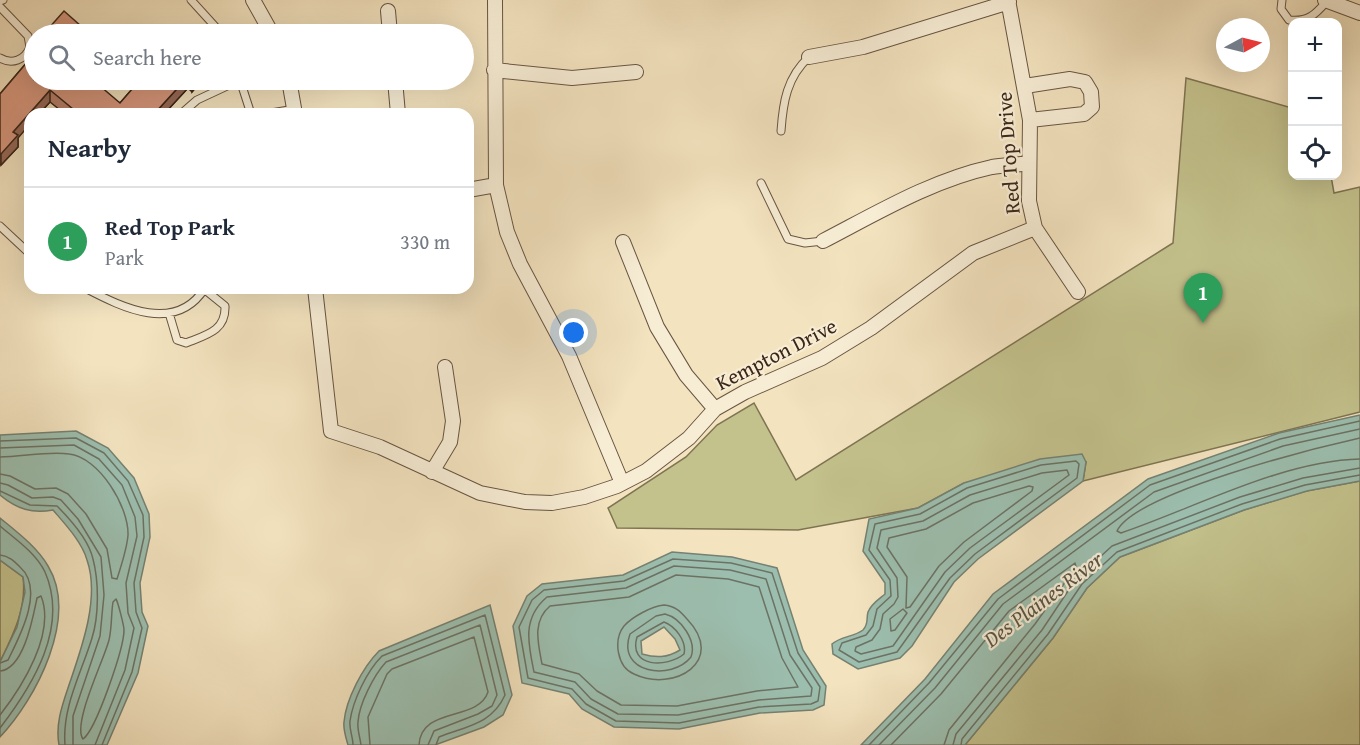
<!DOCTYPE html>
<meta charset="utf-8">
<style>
body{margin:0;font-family:"Gentium Book Plus",serif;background:#f6f6f7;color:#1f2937}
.controls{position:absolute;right:18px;top:18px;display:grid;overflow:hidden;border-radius:12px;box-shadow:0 6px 24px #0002}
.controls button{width:54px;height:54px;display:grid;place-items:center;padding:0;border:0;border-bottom:2px solid #e0e1e3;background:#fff;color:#1f2937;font:30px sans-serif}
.compass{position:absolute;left:1216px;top:18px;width:54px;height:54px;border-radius:50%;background:#fff;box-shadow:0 6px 24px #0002;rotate:83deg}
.you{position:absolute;left:574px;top:333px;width:21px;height:21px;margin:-15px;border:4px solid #fff;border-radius:50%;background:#1a73e8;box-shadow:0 0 0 9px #1a73e833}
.badge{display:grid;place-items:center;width:39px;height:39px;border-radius:50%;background:#b45309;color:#fff;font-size:20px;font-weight:700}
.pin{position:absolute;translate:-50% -50px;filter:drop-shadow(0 2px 3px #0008)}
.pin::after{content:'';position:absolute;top:32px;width:21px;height:18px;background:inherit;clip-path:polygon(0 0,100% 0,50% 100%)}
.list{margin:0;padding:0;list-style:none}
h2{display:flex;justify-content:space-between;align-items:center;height:78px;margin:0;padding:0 24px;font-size:26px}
h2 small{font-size:20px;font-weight:400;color:#747a83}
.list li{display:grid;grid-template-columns:39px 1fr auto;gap:18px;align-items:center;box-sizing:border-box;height:108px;padding:0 24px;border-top:2px solid #e0e1e3}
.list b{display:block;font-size:22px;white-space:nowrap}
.list p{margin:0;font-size:20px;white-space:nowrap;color:#747a83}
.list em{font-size:20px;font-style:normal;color:#747a83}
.icon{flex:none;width:33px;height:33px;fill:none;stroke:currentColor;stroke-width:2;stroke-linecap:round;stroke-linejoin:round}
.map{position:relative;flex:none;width:1360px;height:745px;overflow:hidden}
.search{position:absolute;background:#fff;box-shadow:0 6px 24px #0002;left:24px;top:24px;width:450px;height:66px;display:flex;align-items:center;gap:15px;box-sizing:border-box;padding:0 21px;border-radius:33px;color:#747a83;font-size:22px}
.panel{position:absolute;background:#fff;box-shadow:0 6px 24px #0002;left:24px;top:108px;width:450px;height:186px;border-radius:18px}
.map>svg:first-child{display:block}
</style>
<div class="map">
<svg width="1360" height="745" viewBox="0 0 1360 745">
<rect width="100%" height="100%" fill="#f3e3bf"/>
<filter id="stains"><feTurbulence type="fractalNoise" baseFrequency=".00333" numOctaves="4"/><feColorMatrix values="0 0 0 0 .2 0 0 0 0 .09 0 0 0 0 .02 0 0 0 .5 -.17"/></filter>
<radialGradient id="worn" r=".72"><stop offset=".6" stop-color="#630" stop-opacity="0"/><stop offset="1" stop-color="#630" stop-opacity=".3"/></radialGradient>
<path fill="#c3c18c" stroke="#7f7452" stroke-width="1.5" d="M1186,78l106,30v68h39l3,17 26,-6v225l-277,69 3,-19 -122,21 -46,25 -120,22 -181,-2 -9,-20 78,-51 31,-32 37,-22 42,77 377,-237z
M1360,481v264h-395l88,-107 34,-50 33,-31 124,-47 62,-19z
M0,560l23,17c4,31 -10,58 -23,85z"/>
<path fill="#9cbeae" stroke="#758172" stroke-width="1.5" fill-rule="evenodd" d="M1360,415v66l-53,10 -63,19 -124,47 -33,31 -34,50 -88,107h-104l64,-66 68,-85 155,-115 131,-46z
M76,431l32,17 26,30 15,36 1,23 -10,46 2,29 6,14 -10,47 -31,72h-48c-4,-22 4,-42 11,-63 12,-35 30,-85 17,-122 -5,-18 -22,-36 -34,-50 -21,4 -36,-1 -53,-15v-60z
M1082,454l4,8 -3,19 -105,78 -24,23 -42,64 -12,12 -42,11 -25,-15 -1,-10c9,-8 22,-7 31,-14 6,-6 3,-11 5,-18 3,-8 11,-13 17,-18v-11l-22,-32 6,-32 49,-11 46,-25 76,-24z
M0,518c17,14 37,29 48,48 31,51 -12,133 -48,171v-75l17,-35 8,-35 -2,-15 -23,-17z
M672,552l60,5 45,11 26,82 23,36 -2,19 -11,5 -53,3 -81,16 -65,-2 -32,-18 -13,-15 -47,-11 -9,-57 14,-30 15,-12 81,-9zM664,627l11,12 5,11c-13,8 -24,8 -38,4l-1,-13z
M490,605l22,90 -9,20 -19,12 -49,18h-87c-2,-7 -5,-16 -4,-23 2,-23 19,-55 35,-71z"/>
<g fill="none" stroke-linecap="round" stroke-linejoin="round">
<path stroke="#6c7264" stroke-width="1.5" d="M1360,438c-45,10 -225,55 -243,93l4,2c74,-25 160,-72 239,-74
M0,441l76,-3 28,15 24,28 15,34 1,22 -10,46 2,29 6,16 -10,44 -30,73
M0,448l74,-3 25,14 23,26 13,32 2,19 -11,47 2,30 6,15 -9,42 -30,75
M0,457c22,0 47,-6 69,-3 30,3 60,53 59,81 -1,14 -7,31 -11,44l-5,-1 -5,-29 -21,-35 -18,-20 -12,-6 -21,1 -25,-13 -10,-2
M1076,461l3,3 -2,14 -102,76 -25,24 -53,74 -38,10 -20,-12 3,-7 24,-8 7,-9 4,-17 14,-13 -1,-16 -21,-30 6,-26 45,-10 47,-26 74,-23z
M1067,470l2,5 -99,73 -25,24 -52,74 -32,8 -6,-3 1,-4 16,-7 8,-11 3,-15 11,-10 4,-7 -1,-19 -20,-30 4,-18 42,-9 47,-26 72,-22z
M0,483l8,2 24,13 21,-1 8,3 17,19 23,38 3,38 -4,41 -27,80v29
M1029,486l4,1 -1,4 -68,51 -25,24 -29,41 -4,1 1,-31 -20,-30 2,-9 37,-9 47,-26z
M0,491l30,14 27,1c13,13 32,35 36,53 6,23 6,57 -1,79 -11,36 -30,69 -27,107
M0,526c15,13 36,27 45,46 24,55 -12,113 -45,156
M0,555c9,1 14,6 20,12 25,22 0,69 -12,93l-8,3
M673,559l58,4 41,10 26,80 22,34 -2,14 -7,3 -52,3 -80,16 -63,-2 -30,-17 -14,-15 -44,-11 -9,-51 13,-27 12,-10 80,-9z
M674,566l56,4 36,9 24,76 22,33 -1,8 -52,4 -81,15 -60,-1 -27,-15 -16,-17 -41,-10c-6,-29 -12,-54 13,-75l79,-9z
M676,575l52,4 31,8 23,71 16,29 -41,4 -80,15 -56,-1 -24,-14 -18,-17 -37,-10c-4,-21 -10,-43 8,-58l79,-9z
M116,599c2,3 8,27 8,31 0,18 -28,100 -41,109 -11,-15 21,-79 26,-99 3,-12 2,-26 4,-38z
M664,605c11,1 16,6 23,14 40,42 -13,74 -53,55 -17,-7 -21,-34 -10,-48 8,-9 28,-20 40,-21z
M903,609l4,4 -12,17 -4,1 -1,-12z
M665,614c16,4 32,27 26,43 -19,24 -75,17 -61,-23l26,-18z
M664,622c11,4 23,19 20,32 -17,14 -56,14 -47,-17z
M0,671c24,-2 33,-54 37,-73l4,-2c15,37 -19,91 -41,119
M353,745c0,-8 -4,-16 -3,-24 3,-21 17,-50 32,-65l103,-41 20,80c-13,29 -38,31 -66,42l-3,8
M361,745c-1,-8 -4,-16 -3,-23 1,-18 16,-47 28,-60l94,-37 17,70 -5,11 -14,8 -44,17 -6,14
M370,745l-2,-28 19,-43 5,-5 82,-32 14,55c-10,30 -67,14 -69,53
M869,745l60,-62 69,-84 152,-114 130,-46 80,-18
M879,745l56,-57 68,-84 151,-112 129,-46 77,-17
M891,745l50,-51 68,-83 66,-48 1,4 -41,57 -86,106 -5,15
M953,745l3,-11 86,-104 34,-51 36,-33 128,-49 63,-19 57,-10
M961,745l1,-6 86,-105 34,-50 35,-32 125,-48 63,-19 55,-10"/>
<g stroke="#695542" stroke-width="9">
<path id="service" d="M191,0l31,34
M1282,0l-1,9 8,11c19,2 26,-5 38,-19
M0,1l3,-1
M0,7l28,29 2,11c-5,13 -18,18 -30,11
M240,80l11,34
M181,114l16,-14 43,-20
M265,114l30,-5
M781,131c2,-29 6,-54 28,-74
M761,183l27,56 17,4 18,-2
M0,226l30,28
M85,288c38,20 91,46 120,0
M169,313l8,27 9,3c20,-8 40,-12 39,-37l-21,-17"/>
</g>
<g stroke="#695542" stroke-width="16">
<path id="minor" d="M253,0l19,34
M495,0l1,185 11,47 13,32 49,92 53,127
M1008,0l22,120 -1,81 6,27 43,64
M1325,0l35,13
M388,11l2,23
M809,57l54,-10 146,-45
M494,70l78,8 64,-6
M289,80l6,34
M395,80l3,34
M1025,86l45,-7 15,3 6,10 1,15 -8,7 -54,6
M468,190l28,-5
M823,241c54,-28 109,-61 169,-74 12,-2 25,-2 37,-4
M623,242l34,85 29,48 29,34
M315,288l16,143 49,16 100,46 45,9 27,1 32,-6 33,-11 29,-15 43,-33 26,-29 30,-17 77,-34 49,-30 102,-75 62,-25
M432,472l18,-30 3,-21 -8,-54"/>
</g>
<use href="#service" stroke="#f7edd5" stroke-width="7"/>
<use href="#minor" stroke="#f7edd5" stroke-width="14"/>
</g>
<path fill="#ba836c" stroke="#3b2619" stroke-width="1.5" d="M48,29l42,5h-42z
M34,54l86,49 20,-23h62l-10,12 -4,-4 -24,26h-99l-15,-12 -11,12h-9l-12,24v9l-17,18 -1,-1v-70z
M30,200v22l-5,-4v-11z"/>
<path fill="#976a58" stroke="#3b2619" stroke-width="1.5" d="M185,80h3v8l-24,26h-10z
M192,80h10l-10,12z
M50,90v12l-11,12h-9v10l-12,14v9l-17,18v-11l12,-22z"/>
<path fill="#d8987e" stroke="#3b2619" stroke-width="1.5" d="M64,11l26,23h-38l2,-2 -6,-3z
M34,54v26h59l27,23 20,-23h45l-31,34h-75l-29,-24 -37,42 5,3 -17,19 -1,-1v-59z
M30,200v11l-5,-4z"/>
<g text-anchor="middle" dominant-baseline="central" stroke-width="4.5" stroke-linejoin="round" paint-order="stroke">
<g font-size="21" fill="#3b2619" stroke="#f7edd5">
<text transform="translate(1008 153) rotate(-94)">Red Top Drive</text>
<text transform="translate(776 354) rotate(-27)">Kempton Drive</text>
</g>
<g font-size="22" font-style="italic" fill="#585446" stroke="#f7edd5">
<text transform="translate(1043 599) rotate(-37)">Des Plaines River</text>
</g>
</g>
<rect width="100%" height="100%" filter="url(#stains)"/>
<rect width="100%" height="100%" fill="url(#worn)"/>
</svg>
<div class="controls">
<button>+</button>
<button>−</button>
<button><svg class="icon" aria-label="locate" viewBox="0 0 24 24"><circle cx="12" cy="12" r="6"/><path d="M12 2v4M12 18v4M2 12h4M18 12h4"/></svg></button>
</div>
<svg class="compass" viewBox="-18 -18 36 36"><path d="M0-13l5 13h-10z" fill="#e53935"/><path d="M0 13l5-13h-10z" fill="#747a83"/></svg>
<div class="you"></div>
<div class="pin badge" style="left:1203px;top:323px;background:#2e9e5b">1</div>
<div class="search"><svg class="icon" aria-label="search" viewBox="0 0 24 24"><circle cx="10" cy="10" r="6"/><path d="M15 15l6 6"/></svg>Search here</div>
<section class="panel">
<h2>Nearby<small></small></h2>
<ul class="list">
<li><span class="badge" style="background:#2e9e5b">1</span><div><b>Red Top Park</b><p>Park</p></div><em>330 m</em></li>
</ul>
</section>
</div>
